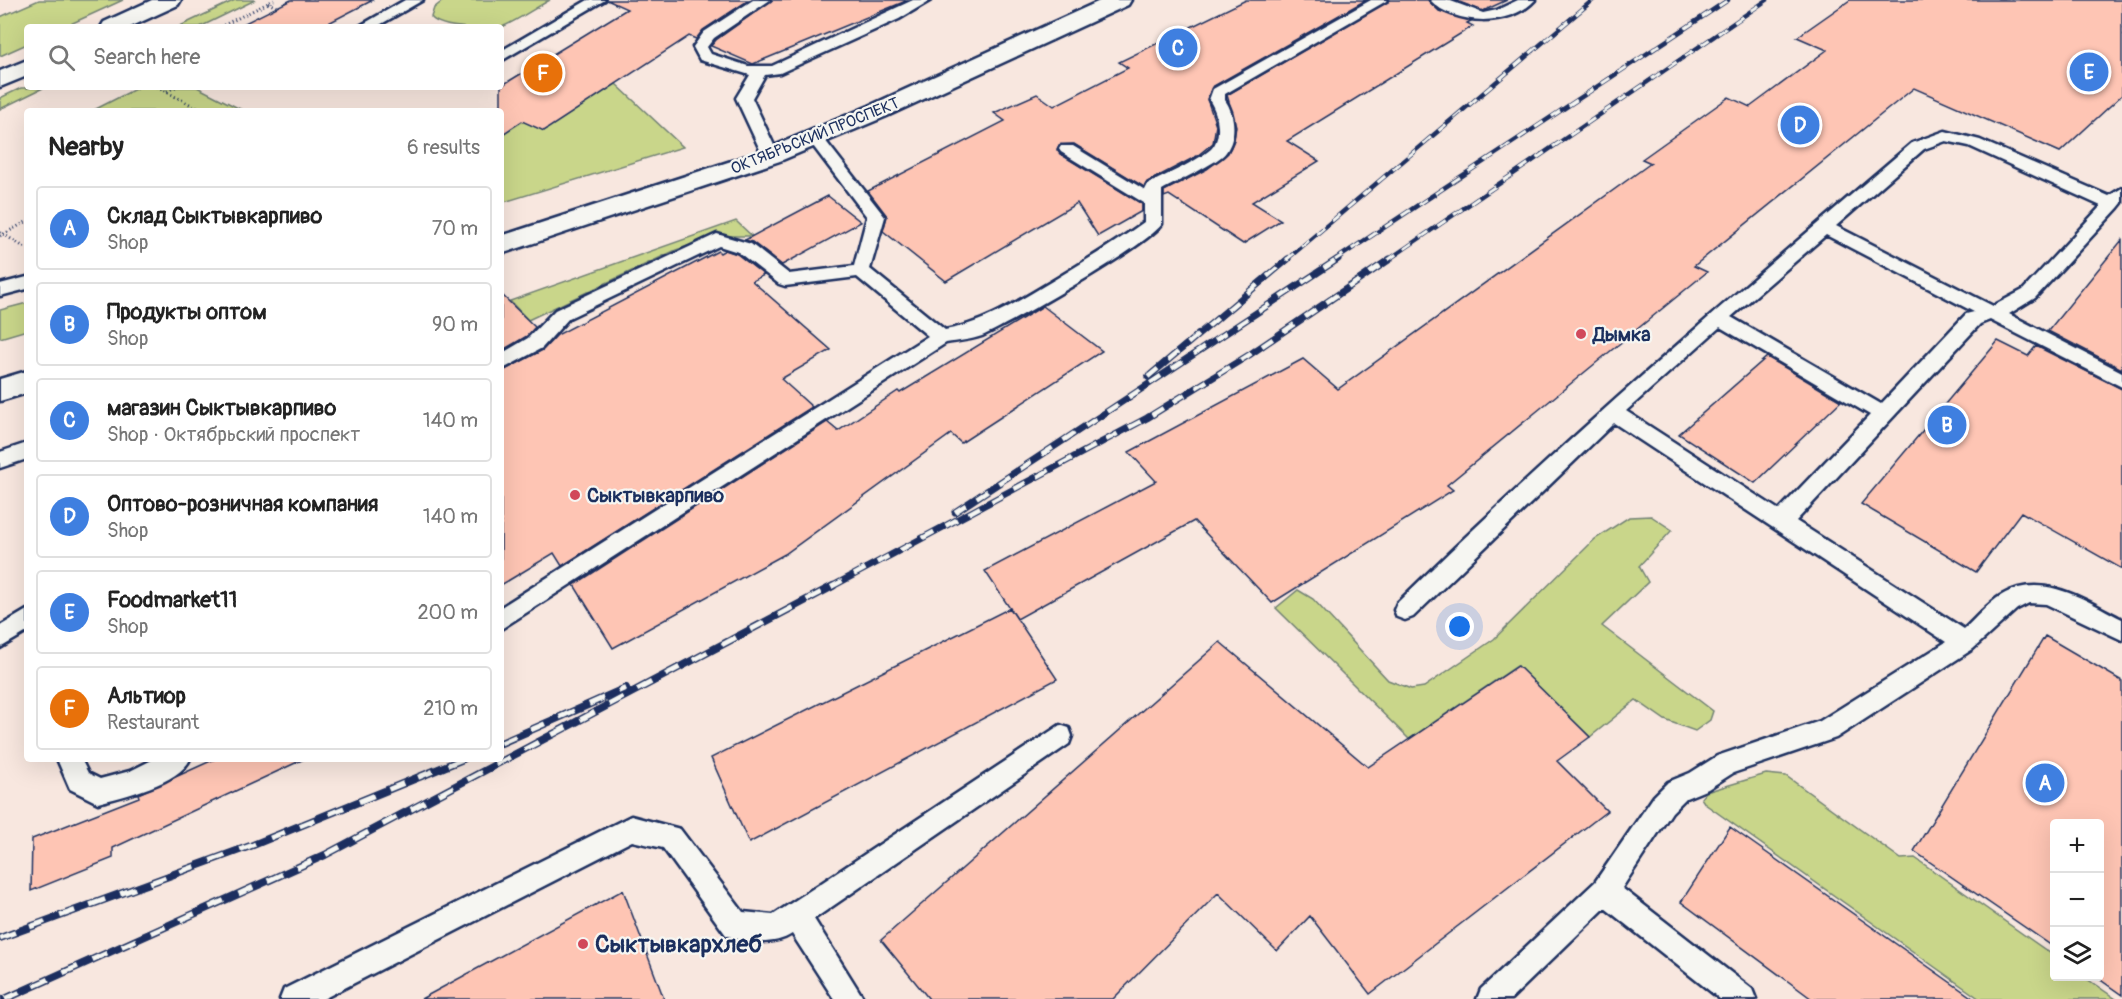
<!DOCTYPE html>
<meta charset="utf-8">
<style>
body{margin:0;font-family:Pangolin,sans-serif;background:#f6f6f6;color:#222}
.controls{position:absolute;right:18px;bottom:18px;display:grid;overflow:hidden;border-radius:6px;box-shadow:0 6px 24px #0002}
.controls button{width:54px;height:54px;display:grid;place-items:center;padding:0;border:0;border-bottom:2px solid #e0e0e0;background:#fff;color:#222;font:30px sans-serif}
.you{position:absolute;left:1460px;top:627px;width:21px;height:21px;margin:-15px;border:4px solid #fff;border-radius:50%;background:#1a73e8;box-shadow:0 0 0 9px #1a73e833}
.badge{display:grid;place-items:center;width:39px;height:39px;border-radius:50%;background:#b45309;color:#fff;font-size:20px;font-weight:700}
.pin{position:absolute;translate:-50% -50%;border:3px solid #fff;box-shadow:0 2px 6px #0006}
.list{margin:0;padding:0;list-style:none}
h2{display:flex;justify-content:space-between;align-items:center;height:78px;margin:0;padding:0 24px;font-size:26px}
h2 small{font-size:20px;font-weight:400;color:#767676}
.list li{display:grid;grid-template-columns:39px 1fr auto;gap:18px;align-items:center;box-sizing:border-box;height:84px;margin:0 12px 12px;padding:0 12px;border:2px solid #e0e0e0;border-radius:6px}
.list b{display:block;font-size:22px;white-space:nowrap}
.list p{margin:0;font-size:20px;white-space:nowrap;color:#767676}
.list em{font-size:20px;font-style:normal;color:#767676}
.icon{flex:none;width:33px;height:33px;fill:none;stroke:currentColor;stroke-width:2;stroke-linecap:round;stroke-linejoin:round}
.map{position:relative;flex:none;width:2122px;height:999px;overflow:hidden}
.search{position:absolute;background:#fff;box-shadow:0 6px 24px #0002;left:24px;top:24px;width:480px;height:66px;display:flex;align-items:center;gap:15px;box-sizing:border-box;padding:0 21px;border-radius:6px;color:#767676;font-size:22px}
.panel{position:absolute;background:#fff;box-shadow:0 6px 24px #0002;left:24px;top:108px;width:480px;height:654px;border-radius:6px}
.map>svg:first-child{display:block}
</style>
<div class="map">
<svg width="2122" height="999" viewBox="0 0 2122 999">
<rect width="100%" height="100%" fill="#f8e7df"/>
<filter id="ink" filterUnits="userSpaceOnUse"><feTurbulence type="fractalNoise" baseFrequency=".0167" numOctaves="2"/><feDisplacementMap in="SourceGraphic" scale="12" xChannelSelector="R" yChannelSelector="G"/><feConvolveMatrix kernelMatrix="1 2 1 2 8 2 1 2 1" color-interpolation-filters="sRGB"/></filter>
<g filter="url(#ink)">
<path fill="#c9d68a" stroke="#728274" stroke-width="1.5" d="M39,0h84l-59,27h-37v17l-27,12v-39z
M235,0h20l-55,27h-22z
M444,0h106c-15,8 -30,19 -46,26 -12,5 -64,3 -73,-9l3,-9z
M616,84l67,63 -182,56v-68l22,-14 21,10z
M139,87h58l47,24h-152z
M21,88h22l-43,21v-11z
M736,221l16,15h-34l-42,14 -148,70 -18,-19z
M27,303v27l-27,8v-28z
M1651,516l21,14 -33,36 9,16 -46,44 111,85 -3,9 -15,11 -30,-11 -29,-20 -46,37 -73,-71 -108,73 -133,-131 22,-18 15,9 75,81 23,9 13,-2 70,-48 101,-100 34,-22z
M1766,774l20,2 115,83 14,-1 139,98v20l30,1 32,22h-136l-275,-195 -4,-6 5,-6z"/>
<path fill="#fec5b4" stroke="#1b2f5e" stroke-width="1.5" d="M291,0h82l-52,27h-84z
M607,0h142l-46,30 -7,9 -7,-3 -145,95 -22,-10 -21,14v-49l126,-77z
M772,0h134v1l-153,63 -42,-18 5,-6z
M1246,0h120l-154,87 -5,12 9,26 -3,18 -16,13 -50,26 -3,5 -70,-43 -15,1 -2,5 3,4 82,50v7l-44,25 -21,-33 -131,78 -63,-50 4,-15 -19,-25 137,-70 -11,-8 43,-19 17,12 74,-38 -9,-6z
M1390,0h38l11,11 32,10 -4,2 6,3 -186,115 32,20 -67,41 29,18 -38,24 -74,-49 -5,2v-6l43,-22 21,-16 6,-13 2,-14 -9,-31z
M1454,0h53l-24,11z
M1850,0h272v95l-62,57 -146,-64 -220,178 13,6 -260,213 6,5 -181,113 -78,-82 -177,98 -32,-48 171,-90 -27,-29 174,-93 35,30 313,-226 -9,-4 87,-62 21,10 77,-57 -30,-13z
M828,196l33,26 -79,43 -30,-23 -7,-2z
M2122,240v129l-74,-38z
M725,250l12,4 27,21 -12,6 79,69 -50,29 31,28 -250,159 -8,-13 -53,32v-213l42,-22 14,-15 161,-84 2,2z
M501,294l34,33 -8,9 -26,15z
M1043,306l59,45 -141,92 -10,-9 -166,120 -172,94 -39,-63 253,-163 11,9 60,-40 2,2z
M1998,341l30,15 8,-10 86,43v180l-101,-57 -45,60 -115,-68z
M1767,357l74,44 -86,82 -76,-49z
M1010,608l47,71 -308,164 -38,-85z
M2045,636l77,45v314l-27,-19h5v-152h-45v124l-141,-97z
M1220,642l148,125 150,-101 72,71 -33,24 50,50 -237,183 -60,-78 -33,35 -59,-58 -105,106h-184l-48,-59z
M215,759h89l-191,89v10l-82,33 1,-52 107,-42 -1,-3z
M1730,827l244,172h-162l-131,-97z
M623,890l41,109h-243z"/>
<g fill="none" stroke-linecap="round" stroke-linejoin="round">
<g stroke="#1b2f5e" stroke-width="5">
<path id="lane" d="M405,0h18l-47,27h-18z
M588,0h17l-104,61v-10z
M753,0h17l-56,38 -7,9 4,7 37,12h24l141,-66h18l-32,19 -119,54 -15,2 -13,23 27,58 -8,5 -8,-5 -27,-58 14,-23 -50,-15 -7,-13 11,-15z
M1371,0h17l-163,94v6c10,14 12,37 1,52 -6,10 -52,31 -64,38v34c-15,22 -151,99 -180,112 -11,4 -24,5 -36,7l-445,286v-22l427,-271 -71,-59 -72,9 -6,-2 -41,-32 -19,-6 -150,72 -27,30 -41,22v-16l27,-16 27,-28 162,-76 34,10 38,30 65,-8 13,-49 -60,-79 8,-5 6,2 64,82 -15,52 75,61c41,-7 73,-29 109,-50 31,-19 61,-37 90,-58v-19l-83,-51 -2,-3 2,-3h12l72,44 3,-6c16,-8 51,-24 63,-35 12,-12 7,-37 -2,-49l4,-11z
M1430,0h18l35,13 14,-3 21,-10h17c-24,27 -81,26 -105,0z
M1945,131l35,9 129,56 13,-8v15l-4,5 -83,90 -26,16 113,58v15l-132,-67 -10,4 -184,197 168,108c12,-11 24,-26 38,-34 40,-24 83,5 120,24v21l-76,-36 -17,-1 -12,6 -44,40 -137,89 -103,35 -25,16 -22,9 -14,14 -50,76 130,101 4,10h-36l-115,-91 -94,91h-34l4,-10 114,-107 59,-86 14,-14 22,-9 27,-17 103,-35 126,-79 -332,-219 -201,194 -8,3 -8,-3 -3,-7 3,-7c165,-162 340,-311 515,-460zM1946,141l23,5 132,60 -78,84 -30,16 -157,-80 88,-77zM1826,235l148,77 -8,2 -85,90 -150,-87zM1720,327l150,88 -91,95 -153,-99z
M27,277v12l-27,7v-12z
M27,443v16l-27,9v-16z
M27,610v22l-27,16v-22z
M1060,725l9,3 3,8 -3,8 -255,175 50,80h-30l-42,-65c-18,12 -46,9 -66,1l-63,-87 -31,-7 -309,158h-43l4,-10 347,-173 49,13 63,83 30,3z
M57,759h24l7,14 12,6 30,-8 24,-12h36c-10,24 -68,38 -92,44l-28,-14z"/>
</g>
<g stroke="#1b2f5e" stroke-width="5">
<path id="street" d="M152,0h29l-3,5 -48,22h-29l3,-5z
M27,60v16l-27,11v-16z"/>
</g>
<g stroke="#1b2f5e" stroke-width="5">
<path id="primary" d="M1102,0h29l-3,5 -241,111 -107,45 -279,93v-18l261,-85 107,-45z
M27,371v22l-27,8v-22z"/>
</g>
<path stroke="#1b2f5e" stroke-width="3" stroke-dasharray="1 3" stroke-linecap="butt" d="M268,3l9,4
M220,27l54,-27
M157,87l46,24
M167,91l9,-4
M0,232l27,17
M0,236l26,-14"/>
<use href="#lane" fill="#f6f6f2" fill-rule="evenodd"/>
<use href="#street" fill="#f6f6f2" fill-rule="evenodd"/>
<use href="#primary" fill="#f6f6f2" fill-rule="evenodd"/>
<g stroke="#1b2f5e" stroke-width="4.5">
<path id="rail-far2" d="M1286,260l307,-260
M1335,260l393,-260
M1388,260l379,-260"/>
</g>
<g stroke="#1b2f5e" stroke-width="7">
<path id="rail-far1" d="M1148,377l140,-118
M955,512l383,-253
M831,587l316,-169 102,-63 141,-96"/>
</g>
<g stroke="#1b2f5e" stroke-width="8">
<path id="rail" d="M501,743l125,-55
M0,938l253,-93 210,-86
M5,999l320,-144 508,-269"/>
</g>
<use href="#rail-far2" stroke="#f6f6f2" stroke-width="3" stroke-dasharray="10" stroke-linecap="butt"/>
<use href="#rail-far1" stroke="#f6f6f2" stroke-width="4.5" stroke-dasharray="13" stroke-linecap="butt"/>
<use href="#rail" stroke="#f6f6f2" stroke-width="5" stroke-dasharray="16" stroke-linecap="butt"/>
</g>
</g>
<g fill="#d1495b" stroke="#f6f6f2" stroke-width="2">
<circle cx="1581" cy="334" r="6"/>
<circle cx="575" cy="495" r="6"/>
<circle cx="583" cy="944" r="6"/>
</g>
<g text-anchor="middle" dominant-baseline="central" stroke-width="4.5" stroke-linejoin="round" paint-order="stroke">
<g font-size="16" fill="#1b2f5e" stroke="#f6f6f2">
<text transform="translate(815 136) rotate(-22)">ОКТЯБРЬСКИЙ ПРОСПЕКТ</text>
</g>
<g font-size="20" font-weight="bold" fill="#1b2f5e" stroke="#f6f6f2" text-anchor="start">
<text x="1593" y="334">Дымка</text>
<text x="587" y="495">Сыктывкарпиво</text>
</g>
<g font-size="24" font-weight="bold" fill="#1b2f5e" stroke="#f6f6f2" text-anchor="start">
<text x="595" y="944">Сыктывкархлеб</text>
</g>
</g>
</svg>
<div class="controls">
<button>+</button>
<button>−</button>
<button><svg class="icon" aria-label="layers" viewBox="0 0 24 24"><path d="M12 4l9 5-9 5-9-5zM3 14l9 5 9-5"/></svg></button>
</div>
<div class="you"></div>
<div class="pin badge" style="left:2045px;top:783px;background:#3f7fe0">A</div>
<div class="pin badge" style="left:1947px;top:425px;background:#3f7fe0">B</div>
<div class="pin badge" style="left:1178px;top:48px;background:#3f7fe0">C</div>
<div class="pin badge" style="left:1800px;top:125px;background:#3f7fe0">D</div>
<div class="pin badge" style="left:2089px;top:72px;background:#3f7fe0">E</div>
<div class="pin badge" style="left:543px;top:73px;background:#e8710a">F</div>
<div class="search"><svg class="icon" aria-label="search" viewBox="0 0 24 24"><circle cx="10" cy="10" r="6"/><path d="M15 15l6 6"/></svg>Search here</div>
<section class="panel">
<h2>Nearby<small>6 results</small></h2>
<ul class="list">
<li><span class="badge" style="background:#3f7fe0">A</span><div><b>Склад Сыктывкарпиво</b><p>Shop</p></div><em>70 m</em></li>
<li><span class="badge" style="background:#3f7fe0">B</span><div><b>Продукты оптом</b><p>Shop</p></div><em>90 m</em></li>
<li><span class="badge" style="background:#3f7fe0">C</span><div><b>магазин Сыктывкарпиво</b><p>Shop · Октябрьский проспект</p></div><em>140 m</em></li>
<li><span class="badge" style="background:#3f7fe0">D</span><div><b>Оптово-розничная компания</b><p>Shop</p></div><em>140 m</em></li>
<li><span class="badge" style="background:#3f7fe0">E</span><div><b>Foodmarket11</b><p>Shop</p></div><em>200 m</em></li>
<li><span class="badge" style="background:#e8710a">F</span><div><b>Альтиор</b><p>Restaurant</p></div><em>210 m</em></li>
</ul>
</section>
</div>
